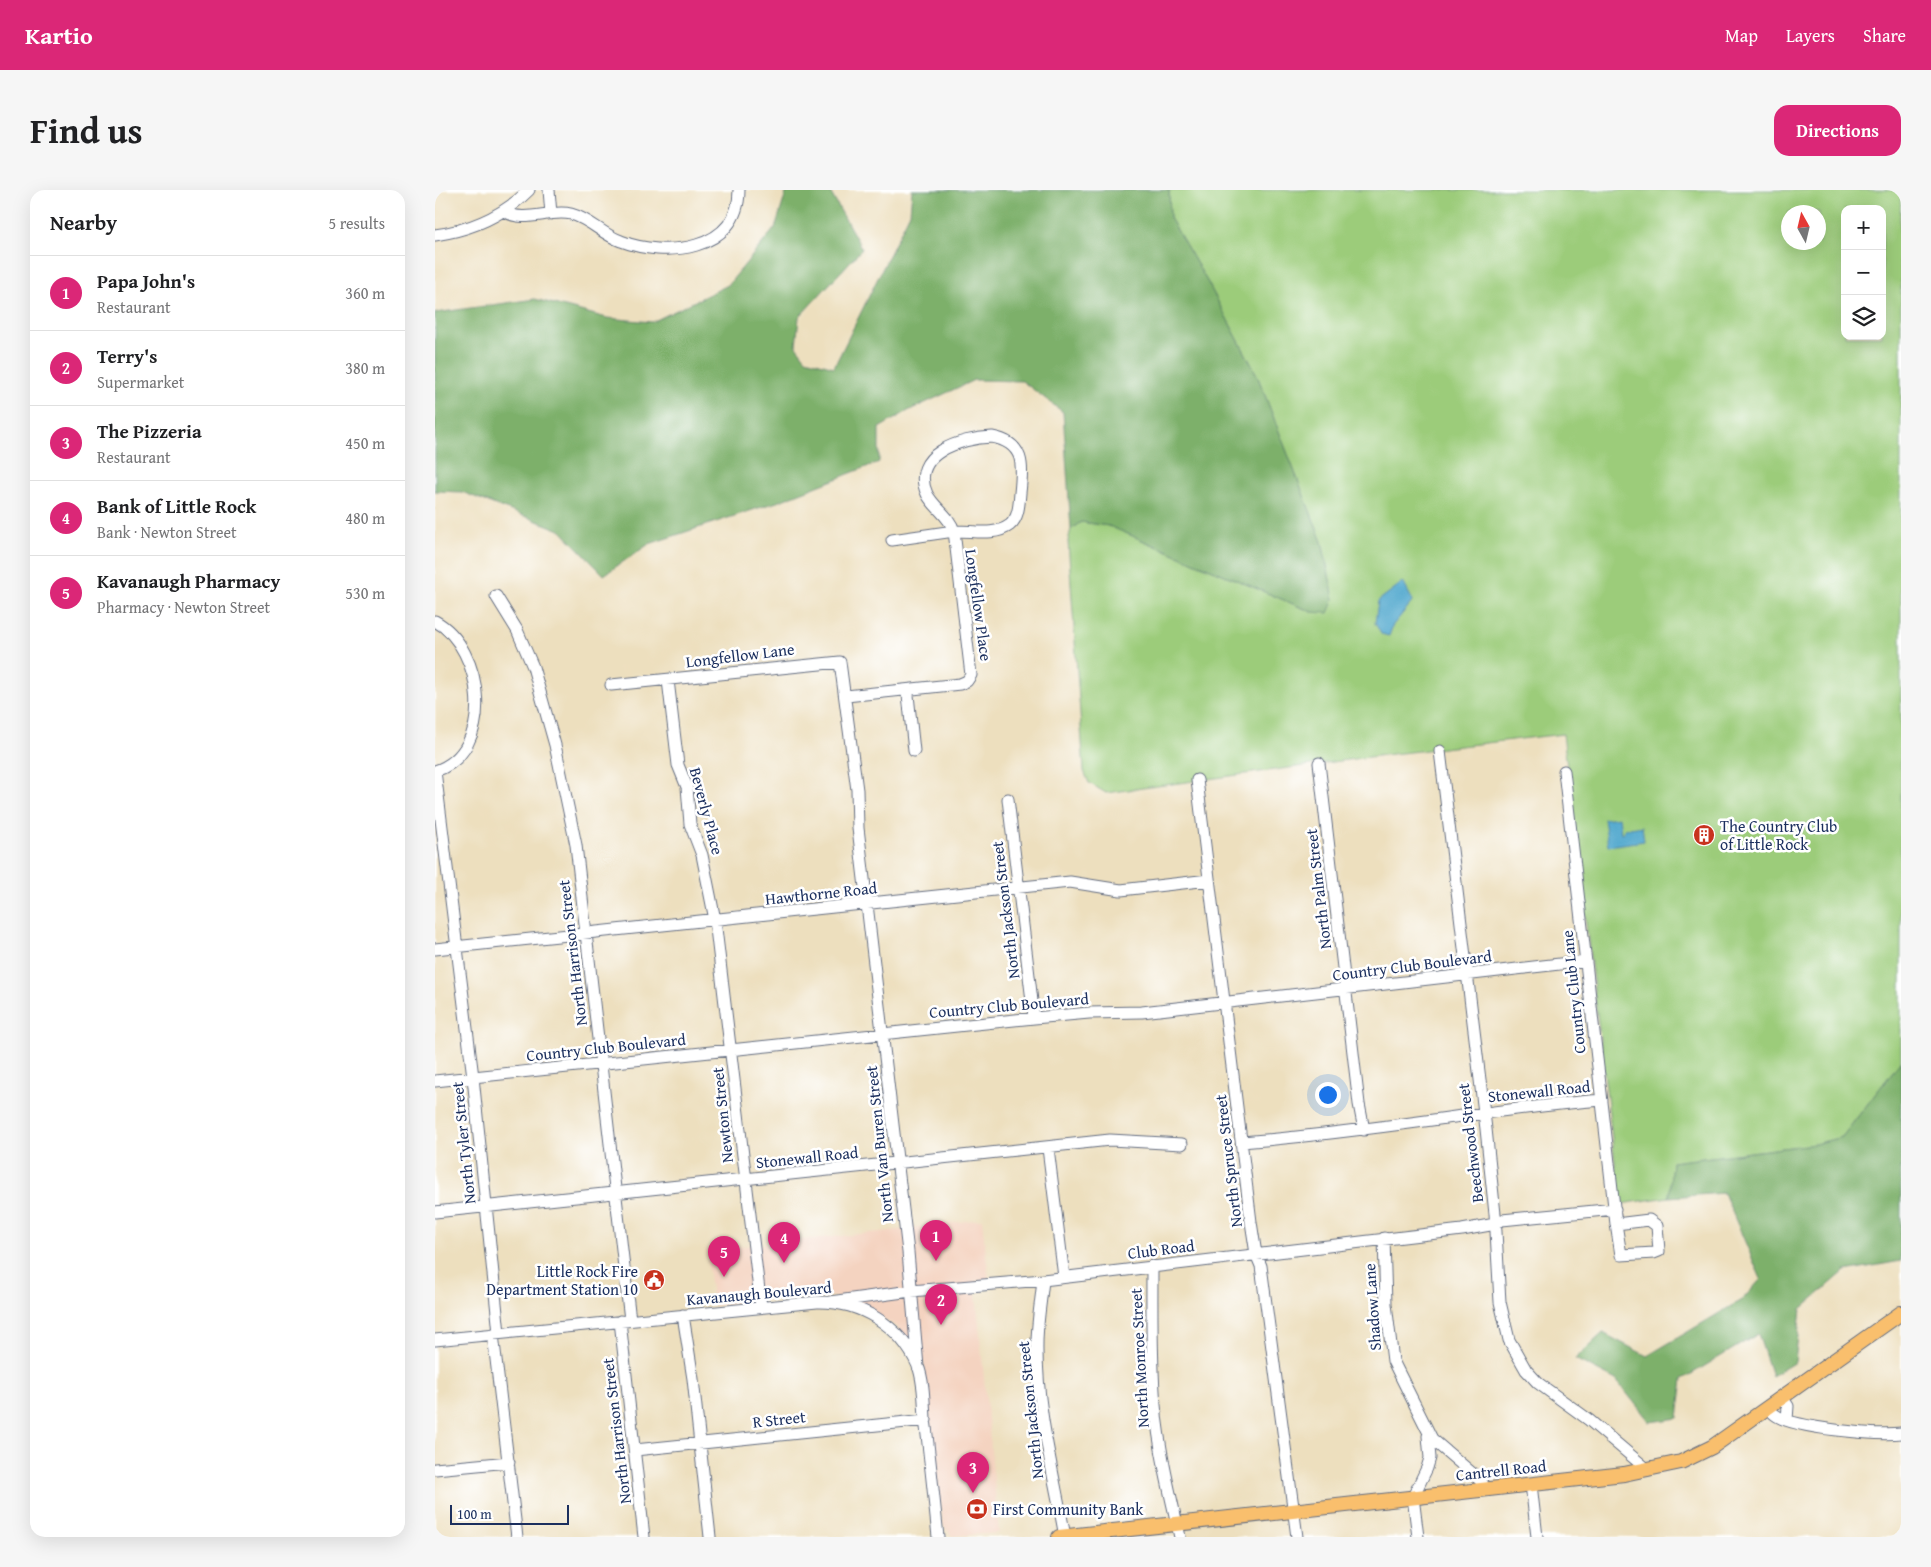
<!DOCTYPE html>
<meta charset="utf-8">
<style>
body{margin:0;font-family:"Gentium Book Plus",serif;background:#f6f6f6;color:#202124}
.controls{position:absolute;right:15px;top:15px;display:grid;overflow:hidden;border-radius:10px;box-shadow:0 5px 20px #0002}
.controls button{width:45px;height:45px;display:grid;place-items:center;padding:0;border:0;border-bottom:1px solid #e0e0e0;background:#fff;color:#202124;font:25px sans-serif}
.compass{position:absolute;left:1346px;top:15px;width:45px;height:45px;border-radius:50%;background:#fff;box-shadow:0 5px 20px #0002;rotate:352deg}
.scale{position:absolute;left:15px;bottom:12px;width:119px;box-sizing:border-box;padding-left:5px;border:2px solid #1b2f5e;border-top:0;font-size:14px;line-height:18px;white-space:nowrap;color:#1b2f5e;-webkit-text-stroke:4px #fff;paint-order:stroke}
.you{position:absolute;left:892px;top:904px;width:18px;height:18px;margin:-12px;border:4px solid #fff;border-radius:50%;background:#1a73e8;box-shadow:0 0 0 8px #1a73e833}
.badge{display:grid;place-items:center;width:32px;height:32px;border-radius:50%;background:#db2777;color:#fff;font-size:16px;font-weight:700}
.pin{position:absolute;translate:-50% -41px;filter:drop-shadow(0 1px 2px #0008)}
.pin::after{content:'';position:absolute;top:26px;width:18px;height:15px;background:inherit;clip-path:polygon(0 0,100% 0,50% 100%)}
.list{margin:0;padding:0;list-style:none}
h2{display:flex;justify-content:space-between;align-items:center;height:65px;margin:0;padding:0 20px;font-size:21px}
h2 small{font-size:16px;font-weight:400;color:#757577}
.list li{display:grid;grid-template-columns:32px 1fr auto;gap:15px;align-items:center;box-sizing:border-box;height:75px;padding:0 20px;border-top:1px solid #e0e0e0}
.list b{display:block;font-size:19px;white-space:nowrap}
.list p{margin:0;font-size:16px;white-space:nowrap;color:#757577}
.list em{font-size:16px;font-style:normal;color:#757577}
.icon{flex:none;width:28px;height:28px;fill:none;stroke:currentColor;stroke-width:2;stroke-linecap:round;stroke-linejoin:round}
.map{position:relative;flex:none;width:1466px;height:1347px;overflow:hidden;border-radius:15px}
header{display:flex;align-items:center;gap:30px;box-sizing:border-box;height:70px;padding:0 25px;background:#db2777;color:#fff}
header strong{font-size:24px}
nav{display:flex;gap:28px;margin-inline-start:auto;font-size:18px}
.intro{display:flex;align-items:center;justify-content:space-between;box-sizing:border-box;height:120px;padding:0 30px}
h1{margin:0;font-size:35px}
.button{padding:12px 22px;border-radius:15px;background:#db2777;color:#fff;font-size:18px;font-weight:700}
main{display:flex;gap:30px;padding:0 30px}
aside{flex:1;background:#fff;border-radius:15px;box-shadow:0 5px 20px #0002}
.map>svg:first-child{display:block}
</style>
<header>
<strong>Kartio</strong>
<nav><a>Map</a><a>Layers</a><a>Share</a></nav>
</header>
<div class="intro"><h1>Find us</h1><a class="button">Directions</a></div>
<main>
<aside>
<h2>Nearby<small>5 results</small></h2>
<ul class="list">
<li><span class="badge">1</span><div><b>Papa John's</b><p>Restaurant</p></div><em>360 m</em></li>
<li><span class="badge">2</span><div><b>Terry's</b><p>Supermarket</p></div><em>380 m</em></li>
<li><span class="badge">3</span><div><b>The Pizzeria</b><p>Restaurant</p></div><em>450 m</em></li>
<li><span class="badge">4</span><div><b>Bank of Little Rock</b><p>Bank · Newton Street</p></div><em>480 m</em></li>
<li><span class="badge">5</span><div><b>Kavanaugh Pharmacy</b><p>Pharmacy · Newton Street</p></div><em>530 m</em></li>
</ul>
</aside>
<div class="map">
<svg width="1466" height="1347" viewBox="0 0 1466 1347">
<rect width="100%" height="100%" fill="#fff"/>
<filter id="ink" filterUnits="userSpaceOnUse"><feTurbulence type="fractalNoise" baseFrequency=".02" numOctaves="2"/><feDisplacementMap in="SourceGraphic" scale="10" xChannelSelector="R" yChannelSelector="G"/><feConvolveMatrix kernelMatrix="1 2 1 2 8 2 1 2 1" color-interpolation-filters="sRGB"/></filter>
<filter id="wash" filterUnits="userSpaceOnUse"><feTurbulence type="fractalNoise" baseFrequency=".0096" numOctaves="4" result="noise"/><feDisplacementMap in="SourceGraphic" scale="20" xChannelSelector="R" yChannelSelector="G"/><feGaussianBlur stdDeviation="1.12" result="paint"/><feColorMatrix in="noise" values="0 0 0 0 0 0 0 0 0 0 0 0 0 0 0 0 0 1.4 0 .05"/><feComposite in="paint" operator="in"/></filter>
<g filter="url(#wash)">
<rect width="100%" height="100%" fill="#eddfbe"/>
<path fill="#f4d3c0" d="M547,1029l7,61 -14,1 1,13 23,239 -47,3 -9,-11 -20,-166 -25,-31 -37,-24 -31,-8 -21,-2 -96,12 -7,-56 192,-20z"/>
<path fill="#9ccc7a" stroke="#5c7e6c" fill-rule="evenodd" d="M734,0h732c0,15 -4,71 0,80v791l-59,76 -27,7 -143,18 -3,35 -49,7 -57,-470 -179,21 -278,38 -17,-10 -5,-12 -16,-230 3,-12 10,-7 28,4 203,86 22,-13 -12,-57 -65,-167 -49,-92 -38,-65zM1410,19h37v127h-37zM1354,22h30v30h-30z"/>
<path fill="#7db06a" stroke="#4c7064" d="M352,0h42l33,59 -63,68 -3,29 10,13 28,8 76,-154 2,-23h257l1,28 38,65 49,92 65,167 12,57 -6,14 -16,-1 -203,-86 -28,-4 -10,7 -8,-117 -41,-31 -48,-1 -66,31 -29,17v34l-102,40 -128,42 -45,31 -44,-45 -98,-38 -27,-1v-178l100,-14 72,19 45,4 76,-37 47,-57z
M1466,871v200l-56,10 -44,38 -6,53 -23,14 -14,-42 -75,45 -5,39 -28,4 -34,-42 -41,-21 28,-26 44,23 96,-57 18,-20 -37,-86 -55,4 3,-35 143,-18 27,-7z"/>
<path fill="#51a8ce" stroke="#366c96" d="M968,392l10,19 -20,24 -4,11 -8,-2 -6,-11 3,-22z
M1184,627l2,16 3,-1v-3l18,-3 2,15 -36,5 -4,-27z"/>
</g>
<g filter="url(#ink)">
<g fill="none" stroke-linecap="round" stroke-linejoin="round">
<g stroke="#646d80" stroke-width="13">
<path id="minor" d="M114,0l2,24
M69,21c20,13 45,-2 67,3 19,5 32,21 50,27 43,17 118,11 118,-51
M0,45c36,-5 68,-19 94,-45
M557,247c33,6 31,28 28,56 -1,11 -1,24 -10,32 -16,12 -39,5 -56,6 -4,-15 -20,-23 -27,-37 -18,-40 34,-56 65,-57z
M61,406l21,34 16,37 22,78 21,100 54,475
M0,431c50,27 61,131 0,150
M233,490l10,85 9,22 3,37 12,31 13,65 46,387
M176,495l229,-23 17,128 1,38 50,424 10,115
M469,500l4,5 6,56
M411,506l114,-12 7,-3 4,-6 -17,-144 -62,9
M1005,561l46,378 9,85 5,88 9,38 17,30 12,13 51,37 59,50
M884,573l40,341 5,26
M0,581l38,306 26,256
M1129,581l52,453
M762,590l54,442 5,32 5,12 36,271
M573,609l26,219
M0,759l635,-67 51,8 88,-10
M0,891l599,-63 55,-5 53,-1 444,-51
M807,952c121,-9 240,-32 360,-42
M613,958l16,129
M0,1022l675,-72 72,4
M1214,1030l8,6 2,25 -5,2 -33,2 -5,-31z
M949,1048l2,66 7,57 39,78 48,41 6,9
M717,1076c0,46 -1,93 3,139 4,44 15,89 25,132
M608,1090c-2,21 -6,43 -6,64 -1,65 17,130 28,193
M395,1112l81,-11 132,-11 419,-50 28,-5 12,-5 113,-11
M248,1125l10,64 17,158
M185,1131l24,216
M58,1144l24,203
M0,1150l382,-38c43,-1 83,23 101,64 6,15 6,36 7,53 5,39 9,79 13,118
M1347,1207l6,9 -1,14
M1334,1218c2,3 4,6 8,8 19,12 100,20 124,17
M200,1260l291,-30
M0,1279l74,-7
M1096,1294l6,53
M983,1347l-5,-40 14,-29 3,-10 -2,-22"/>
</g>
<g stroke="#646d80" stroke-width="16">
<path id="major" d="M624,1347l565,-63 57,-12 31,-15 189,-134"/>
</g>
<use href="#minor" stroke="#fff" stroke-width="11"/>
<use href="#major" stroke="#f9bf6d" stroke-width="14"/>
</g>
</g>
<defs>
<g id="building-disc" transform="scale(1.125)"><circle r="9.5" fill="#c8321e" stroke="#fff"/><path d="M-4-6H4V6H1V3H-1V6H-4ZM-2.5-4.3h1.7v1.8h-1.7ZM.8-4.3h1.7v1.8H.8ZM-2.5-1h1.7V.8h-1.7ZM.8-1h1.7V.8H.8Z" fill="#fff"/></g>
<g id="civic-disc" transform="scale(1.125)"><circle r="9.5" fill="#c8321e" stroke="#fff"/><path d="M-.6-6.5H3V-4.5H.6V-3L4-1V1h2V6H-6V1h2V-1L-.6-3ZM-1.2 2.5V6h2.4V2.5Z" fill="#fff"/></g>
<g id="bank-disc" transform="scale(1.125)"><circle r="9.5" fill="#c8321e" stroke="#fff"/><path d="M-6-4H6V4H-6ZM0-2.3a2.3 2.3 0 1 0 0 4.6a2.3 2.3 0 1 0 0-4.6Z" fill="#fff"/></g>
</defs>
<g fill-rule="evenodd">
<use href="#building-disc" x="1269" y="645"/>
<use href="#civic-disc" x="219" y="1090"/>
<use href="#bank-disc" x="542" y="1319"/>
</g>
<g text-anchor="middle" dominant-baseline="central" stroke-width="5" stroke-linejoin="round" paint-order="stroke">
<g font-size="16" fill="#1b2f5e" stroke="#fff">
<text transform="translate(544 415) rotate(82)">Longfellow Place</text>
<text transform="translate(305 465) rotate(-7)">Longfellow Lane</text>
<text transform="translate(272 621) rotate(75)">Beverly Place</text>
<text transform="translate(883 699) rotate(-97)">North Palm Street</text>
<text transform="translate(386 703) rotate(-6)">Hawthorne Road</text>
<text transform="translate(570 720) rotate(-97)">North Jackson Street</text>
<text transform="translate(137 763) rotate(-97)">North Harrison Street</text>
<text transform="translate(977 775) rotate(-7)">Country Club Boulevard</text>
<text transform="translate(1138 802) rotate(-96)">Country Club Lane</text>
<text transform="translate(574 815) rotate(-5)">Country Club Boulevard</text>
<text transform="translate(171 857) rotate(-6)">Country Club Boulevard</text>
<text transform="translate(1104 901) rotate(-6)">Stonewall Road</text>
<text transform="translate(287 925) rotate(-96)">Newton Street</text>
<text transform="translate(28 953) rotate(-96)">North Tyler Street</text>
<text transform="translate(1035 953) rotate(-97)">Beechwood Street</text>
<text transform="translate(444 954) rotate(-96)">North Van Buren Street</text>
<text transform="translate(372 967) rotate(-6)">Stonewall Road</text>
<text transform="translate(793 971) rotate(-97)">North Spruce Street</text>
<text transform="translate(726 1059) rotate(-7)">Club Road</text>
<text transform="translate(324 1103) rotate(-5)">Kavanaugh Boulevard</text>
<text transform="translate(937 1117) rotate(-94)">Shadow Lane</text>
<text transform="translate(704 1168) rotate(-93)">North Monroe Street</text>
<text transform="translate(595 1220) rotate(-96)">North Jackson Street</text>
<text transform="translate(344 1229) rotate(-6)">R Street</text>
<text transform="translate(181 1241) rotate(-97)">North Harrison Street</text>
<text transform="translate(1066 1280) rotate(-6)">Cantrell Road</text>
</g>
<g font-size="16" fill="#1b2f5e" stroke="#fff" text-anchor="start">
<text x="1285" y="636">The Country Club<tspan x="1285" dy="18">of Little Rock</tspan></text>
<text x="203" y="1081" text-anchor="end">Little Rock Fire<tspan x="203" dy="18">Department Station 10</tspan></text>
<text x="558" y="1319">First Community Bank</text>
</g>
</g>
</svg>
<div class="controls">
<button>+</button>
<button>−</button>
<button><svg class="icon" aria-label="layers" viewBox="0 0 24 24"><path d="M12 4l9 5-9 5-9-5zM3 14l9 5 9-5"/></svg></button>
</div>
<svg class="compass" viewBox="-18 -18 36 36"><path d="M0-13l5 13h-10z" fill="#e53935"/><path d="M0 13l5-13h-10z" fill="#757577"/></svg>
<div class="scale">100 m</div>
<div class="you"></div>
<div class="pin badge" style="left:501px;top:1071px">1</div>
<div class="pin badge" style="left:506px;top:1135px">2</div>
<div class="pin badge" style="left:538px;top:1303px">3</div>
<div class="pin badge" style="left:349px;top:1073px">4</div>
<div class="pin badge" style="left:289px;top:1087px">5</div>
</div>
</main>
